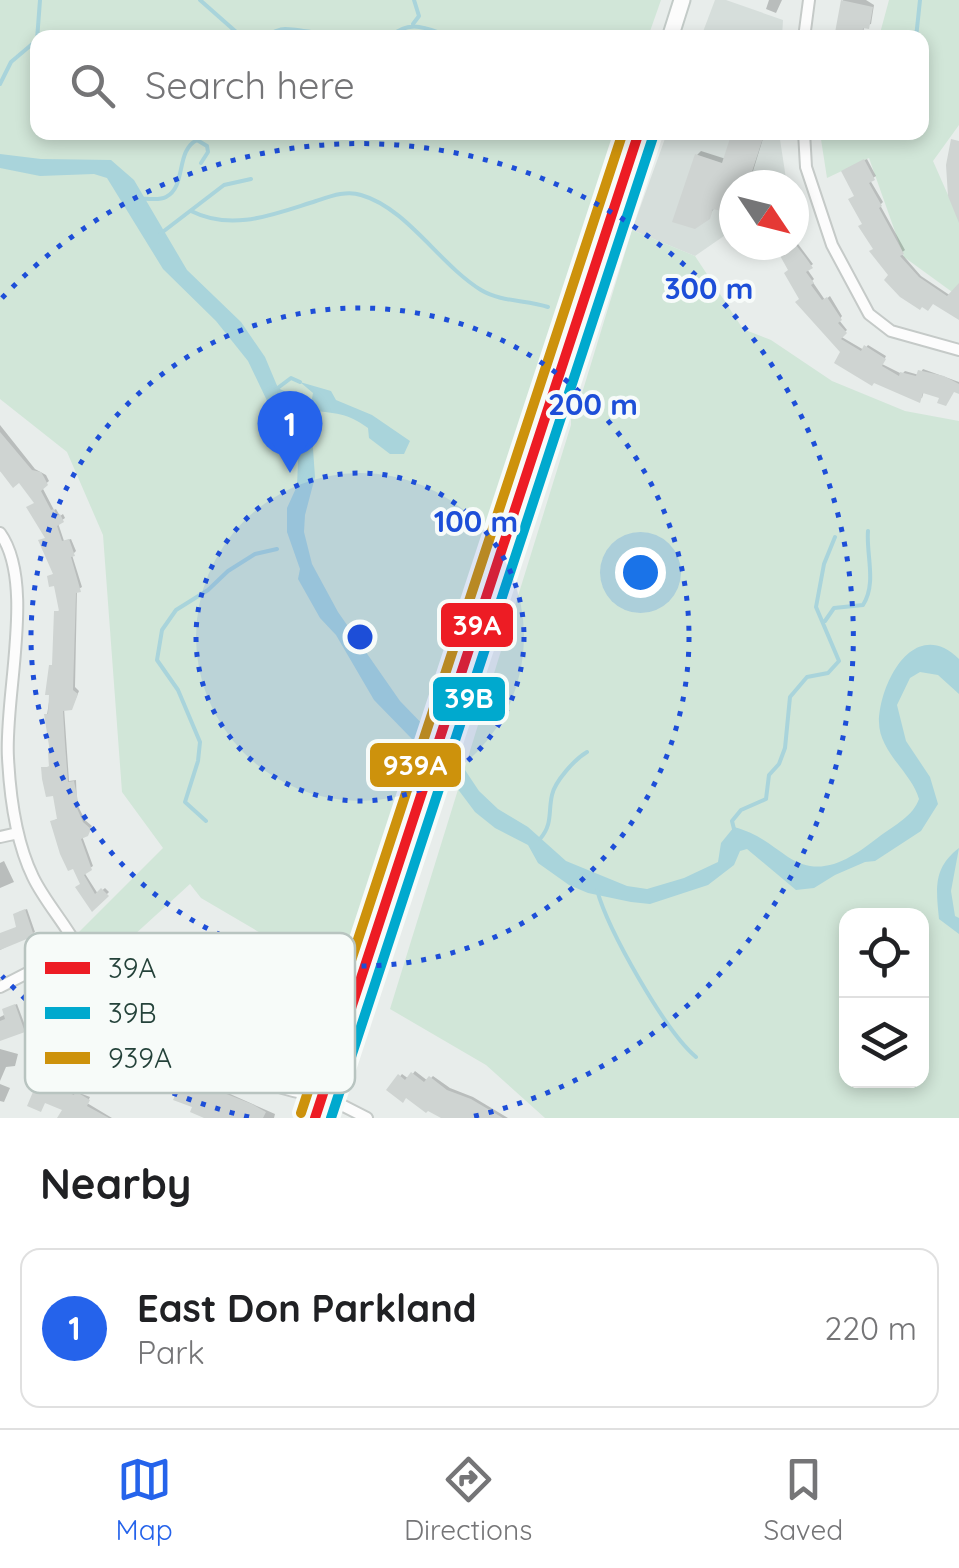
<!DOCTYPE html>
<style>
body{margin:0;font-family:Quicksand,sans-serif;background:#f6f6f6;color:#202124}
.controls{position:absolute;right:30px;bottom:30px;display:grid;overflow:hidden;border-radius:20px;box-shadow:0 5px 15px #0003}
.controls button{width:90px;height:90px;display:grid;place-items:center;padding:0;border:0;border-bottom:2px solid #e0e0e0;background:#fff;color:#202124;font:50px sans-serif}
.compass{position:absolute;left:719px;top:170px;width:90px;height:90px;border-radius:50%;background:#fff;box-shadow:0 5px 15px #0003;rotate:125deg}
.you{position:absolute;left:640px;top:572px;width:35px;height:35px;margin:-25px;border:8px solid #fff;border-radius:50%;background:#1a73e8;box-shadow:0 0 0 15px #1a73e833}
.badge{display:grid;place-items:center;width:65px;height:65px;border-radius:50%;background:#2563eb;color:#fff;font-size:32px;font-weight:700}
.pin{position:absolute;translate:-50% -82px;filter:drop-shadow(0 2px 5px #0008)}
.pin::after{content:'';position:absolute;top:52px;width:35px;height:30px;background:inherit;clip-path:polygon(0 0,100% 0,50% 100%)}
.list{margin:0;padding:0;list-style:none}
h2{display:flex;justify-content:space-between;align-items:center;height:130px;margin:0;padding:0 40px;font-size:42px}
h2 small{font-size:32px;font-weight:400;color:#757577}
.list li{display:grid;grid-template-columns:65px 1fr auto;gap:30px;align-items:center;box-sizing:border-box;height:160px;margin:0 20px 20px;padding:0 20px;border:2px solid #e0e0e0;border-radius:20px}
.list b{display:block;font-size:38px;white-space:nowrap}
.list p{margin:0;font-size:32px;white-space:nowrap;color:#757577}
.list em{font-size:32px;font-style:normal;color:#757577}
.icon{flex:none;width:55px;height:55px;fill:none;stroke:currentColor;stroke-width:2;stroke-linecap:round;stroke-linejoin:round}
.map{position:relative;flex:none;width:959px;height:1118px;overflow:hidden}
.search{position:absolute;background:#fff;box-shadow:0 5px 15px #0003;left:30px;right:30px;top:30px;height:110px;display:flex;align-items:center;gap:25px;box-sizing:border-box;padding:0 35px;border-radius:20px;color:#757577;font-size:38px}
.sheet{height:310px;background:#fff}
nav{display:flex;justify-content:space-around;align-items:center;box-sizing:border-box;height:140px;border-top:2px solid #e0e0e0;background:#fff;font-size:28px;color:#757577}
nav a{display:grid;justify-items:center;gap:5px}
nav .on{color:#2563eb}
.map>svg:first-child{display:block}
</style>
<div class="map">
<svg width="959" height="1118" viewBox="0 0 959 1118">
<rect width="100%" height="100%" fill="#e8edeb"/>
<path fill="#d6dedb" d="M715,0h11l57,20 -1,17h-81z
M667,133h112l8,52h-53v44l-39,27 -63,-26z"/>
<path fill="#d1e6d8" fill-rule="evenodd" d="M0,0h661l-13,37 -610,1v94l578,1 -174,527 -98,322 -143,-84 -11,-14 -80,73 -31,-25 84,-84 -41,-56 -19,-257 -36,-83 -67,-53z
M889,0h70v125l-26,36 26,59v77l-55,-40 -35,-99 -42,20 -7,-45 102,-1v-94l-43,-1z
M632,230l63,26 48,73 28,11 61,41 73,30 54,10v697h-414l-59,-53 -96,-56 181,-584v-9l8,-13zM846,916h76v164h-76z"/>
<path fill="#a9d4db" d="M0,154l41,5 70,1 23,20 53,90 54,52 24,35 13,31 10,5 23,28 4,56 -10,38 -1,17 8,32 26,48 62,89 61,63 18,27 19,18 30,18 38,34 61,25 20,3 37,-11 34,-16 3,-19 13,-16c23,6 35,17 54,30 34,23 65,0 92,-21 15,-11 33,-20 39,-37 -7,-26 -40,-47 -40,-77 1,-41 36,-106 80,-63v35l-21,-19 -18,-3 -10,6 -13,27 9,36 24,36 8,27 -17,27 -46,30 -10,1 -30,13 -21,13 -18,2 -49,-41 -7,2 -6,14 -26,20 -58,19 -19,-2 -43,-9 -19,-8 -31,-22 -10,-18 -33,-17 -20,-16 -27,-36 -74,-76 -38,-65 -16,-17 -22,-39 2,-10 -13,-37v-24l10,-22 1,-24 -3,-19 -24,-34 -23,-48 -32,-40 -53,-52 -56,-91 -13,-4 -54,2 -40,-8z
M300,382l31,9 5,9 36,15 38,26 -6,13h-14l-21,-16 -1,-10c-22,-16 -32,-14 -58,-18l3,-17z
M959,848l-8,43 4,25 4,2v16l-20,-15c-3,-31 -6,-51 20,-71z"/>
<path fill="#0003" d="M769,0h13l-6,13 -10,-4z
M843,0h23l8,5 -3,19 -7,2 -1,12h-25z
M735,132h30l-12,39 -5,4 -4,10h-10v14l-19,8 -7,10 -11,-62 4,-4 25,8z
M867,159l9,17 -6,4 13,22 -3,3 25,45 -4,3 20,23 30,20 8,-8v29l-67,-42 -16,-27 -30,-79z
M794,229l8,6 -7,5 18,24 -6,5 7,10 -2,2 13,19 5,-4 12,20 -3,4 8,10 -7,6 24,14 4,-5 18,11 -4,8 20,10 3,-3 14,4 4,-6 36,13v9l-5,-2 -12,8 -18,-6 -2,7 -79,-46 -41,-53 -25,-54h17z
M0,425l35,44 11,6 3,6 -7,6 12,23 2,-1 4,7 3,-2 2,4 -7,5 6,18 7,-2 5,12 -4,4 10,32 -5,3 -2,97 4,4 -6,14 -9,3 5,73 7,-1 1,24 8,16 7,6 -10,10 11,30 -9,6 14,22 7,-6 4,4 -16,16 -38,-88 4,-2 -4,-25 -12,-25 8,-2 -4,-51 8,-52 2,-51 4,-3 -5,-26 -7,-7 6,-2 -19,-72 -17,-22 -19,-9z
M4,861l10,21 -14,6v-25z
M27,909l8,23 -35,18v-16l18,-7 1,-15z
M149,933l5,5 2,-2 51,49 18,10 6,-7 25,13 -3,7 26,6 -1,3 29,12 -4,13 -163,-89 -5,-5z
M59,977l16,27 4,-3 7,9 -2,2 45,40 43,23 3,-4 26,10 74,33 -1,4h-63l-18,-7 2,-5 -15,-14 -40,-15 -95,-90z
M17,1004l9,24 -26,10v-21l6,-3 1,-6z
M0,1049l18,5 -3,12 -9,1 -6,14z
M415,1071l13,10 5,-5 17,12 23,9 35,21h-62l-39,-23 -18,-5 13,-16 7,5z
M43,1079l47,18 -3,6 25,15h-50l3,-9 -20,-9 -15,5z
M0,1084l10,4 -6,14 -4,-1z"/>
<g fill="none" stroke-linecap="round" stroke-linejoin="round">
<path stroke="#a9d4db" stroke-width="4" d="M200,0l43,38
M413,24l6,-8 -5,-16
M262,38c7,-4 16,-9 23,-9 7,0 51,6 56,9
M388,38c24,-21 40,-8 67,0
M489,38l7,-5 11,5
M916,38l4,-38
M0,84l11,-22 26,-22 3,-40
M141,199c7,-1 18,2 25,-2 21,-11 9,-46 31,-57l10,6 1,6 -7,11
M191,211c42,21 83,3 125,-10 15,-5 31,-11 45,-6 46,13 79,70 120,95 20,12 45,10 67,17
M160,234l64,-49 27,-6
M275,390l16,-12 9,4
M825,621l9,-13 29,-3c14,-22 3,-50 5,-74
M206,821l-21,-19 13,-41 2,-19 -22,-52 -21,-30 5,-30 14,-20 32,-20 20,-19 27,-17 22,-5
M734,829l-2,-8 9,-11 25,-11 3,-24 10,-11 6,-16 5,-51 17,-20 21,-4 11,-12 -23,-54 8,-43 11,-27
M540,839c13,-15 8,-27 12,-44 3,-14 23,-36 35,-43
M597,890c11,40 68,141 99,167"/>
</g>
<path fill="#cfd4d2" d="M841,0l32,7 -4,22 -6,-1 -1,10h-28z
M732,132h33l-15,46 -4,-1 -3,8h-9v17l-13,9 -8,-2 -3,10 -15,10 -23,-7 23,-68 27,9z
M951,139l8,2v82l-11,-27 -2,-31z
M864,159l11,21 -6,3 13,23 -3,2 25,46 -4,2 19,21 28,19 12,-13v37l-26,-16 -5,7 -6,-4 -2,3 -20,-13 -16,-17 4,-5 -19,-24 4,-2 -15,-23 4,-2 -14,-25 6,-3 -13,-25z
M774,245h22l10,13 7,10 -7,4 8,11 -3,2 11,15 5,-3 15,23 -4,3 9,10 -6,6 20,12 3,-6 22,14 -4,7 17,10 1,-4 16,4 2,-6 26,6 15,8v10l-5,-2 -8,14 -9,-3 2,-5 -16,-5 -3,10 -46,-20 -2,3 -38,-23 6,-11 -45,-50 4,-3 -15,-26 4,-3z
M0,432l32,38 9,2 3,5 4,8 -7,6 10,19 3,-1 3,7 3,-2 4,8 -7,4 5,15 7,-2 6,17 -4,1 10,35 -5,1 -3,97 5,4 -6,16 -9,1 2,33 3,38 6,-1 5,25h-3l7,16 8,7 -3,7 -7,3 11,31 -8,5 11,19 6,-6 8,8 -17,16 -17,-25 5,-3 -7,-15 -5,2 -8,-17 -10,-33 7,-2 -4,-23 -7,1 -4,-18 -1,-12h8l-1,-15h2l-6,-38h4l1,-19h-4l4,-30h3l2,-54h5l-5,-25 -5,1 -2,-11 6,-2 -15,-34 7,-2 -19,-31 8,-4 -15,-20 -6,5 -13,-17z
M25,909l9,27 -34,14v-17l16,-6 -3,-13z
M145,933l6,5 1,-2 53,50 17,10 4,-8 29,16 -2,6 26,6 -1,3 29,12 -5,16 -35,-9 -71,-28 -34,-24 -5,4 -27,-30 7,-7 -6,-5z
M56,977l16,27 3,-3 11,13 -2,1 43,39 43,22 1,-4 81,32 14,8 -3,6h-59l-14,-6 2,-5 -19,-7 3,-7 -41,-12 2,-4 -29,-18 -51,-50 -15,-22z
M15,1004l10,28 -25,9v-20l5,-2 -3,-10z
M411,1072l13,10 5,-6 18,14 24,9 32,19h-62l-13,-7 -2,2 -20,-15 -3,5 -17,-13 12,-16 7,6z
M38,1080l36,15 1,-4 15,9 -3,6 22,12h-52l5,-8 -17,-7 -4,9 -14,-6z"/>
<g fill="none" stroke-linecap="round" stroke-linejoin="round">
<g stroke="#c5cac8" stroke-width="14">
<path id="minor" d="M804,38l5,-38
M804,132l2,35 26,78 37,69 22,17 68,19
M0,533c36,50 4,163 8,225 2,39 8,84 25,119 12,25 32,46 45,71 12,22 23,45 43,62 33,29 74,44 114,60 30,12 56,24 87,25
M0,837l18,-4
M78,947l25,13 30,37 39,27 130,54 20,17 45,23
M0,987l78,-40"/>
</g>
<g stroke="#c3cbc8" stroke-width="19">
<path id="secondary" d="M670,38l12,-38
M315,1118l324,-986"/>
</g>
<use href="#minor" stroke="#fcfcfc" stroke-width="10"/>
<use href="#secondary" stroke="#fcfcfc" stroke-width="15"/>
<g stroke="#f7fbf9" stroke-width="18">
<path id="bus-1" d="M315,1118l324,-986"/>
</g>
<g stroke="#f7fbf9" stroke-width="18">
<path id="bus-2" d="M331,1118l322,-981"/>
</g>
<g stroke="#f7fbf9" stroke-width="18">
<path id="bus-3" d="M301,1113l322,-981"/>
</g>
<use href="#bus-1" stroke="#ed1c24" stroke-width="10"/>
<use href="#bus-2" stroke="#00a9ce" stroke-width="10"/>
<use href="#bus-3" stroke="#cd920c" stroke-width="10"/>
</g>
<circle cx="360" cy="637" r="164" fill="#1d4ed8" fill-opacity=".12"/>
<g fill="none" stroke="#1d4ed8" stroke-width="5" stroke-dasharray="5 10">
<circle cx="360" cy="637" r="164"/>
<circle cx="360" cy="637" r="329"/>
<path d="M249 1117A493 493 0 0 1 2 976M2 298A493 493 0 1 1 471 1117"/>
</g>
<rect x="25" y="933" width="330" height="160" rx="15" fill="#f7fbf9" stroke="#b8c4c0" stroke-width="2.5"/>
<rect x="45" y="962" width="45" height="12" fill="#ed1c24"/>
<rect x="45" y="1007" width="45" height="12" fill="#00a9ce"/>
<rect x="45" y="1052" width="45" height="12" fill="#cd920c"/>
<g font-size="28" fill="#24423a">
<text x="108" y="978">39A</text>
<text x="108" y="1023">39B</text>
<text x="108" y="1068">939A</text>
</g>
<circle cx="360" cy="637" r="15" fill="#1d4ed8" stroke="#f7fbf9" stroke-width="5"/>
<g font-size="30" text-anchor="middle" font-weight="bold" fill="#1d4ed8" stroke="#f7fbf9" stroke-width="8" stroke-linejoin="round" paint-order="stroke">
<text x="709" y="299">300 m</text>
<text x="593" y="415">200 m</text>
<text x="476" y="532">100 m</text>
</g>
<g stroke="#f7fbf9" stroke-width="4">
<rect x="439" y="601" width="76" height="48" rx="10" fill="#ed1c24"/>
<rect x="431" y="675" width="76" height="48" rx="10" fill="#00a9ce"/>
<rect x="368" y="741" width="95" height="48" rx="10" fill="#cd920c"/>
</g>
<g font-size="28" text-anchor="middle" font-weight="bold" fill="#fff">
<text x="477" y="635">39A</text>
<text x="469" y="708">39B</text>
<text x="415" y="775">939A</text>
</g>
</svg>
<div class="controls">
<button><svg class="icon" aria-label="locate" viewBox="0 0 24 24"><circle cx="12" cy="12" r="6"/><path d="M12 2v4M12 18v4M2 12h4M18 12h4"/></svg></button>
<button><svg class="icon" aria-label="layers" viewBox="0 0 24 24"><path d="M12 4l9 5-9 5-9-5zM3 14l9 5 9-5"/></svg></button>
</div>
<svg class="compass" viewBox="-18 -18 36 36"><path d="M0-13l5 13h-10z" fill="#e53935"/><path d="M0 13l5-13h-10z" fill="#757577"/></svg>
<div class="you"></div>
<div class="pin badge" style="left:290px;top:473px">1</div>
<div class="search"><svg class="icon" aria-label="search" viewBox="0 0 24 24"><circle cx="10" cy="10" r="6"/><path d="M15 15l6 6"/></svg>Search here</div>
</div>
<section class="sheet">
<h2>Nearby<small></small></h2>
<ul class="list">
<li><span class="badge">1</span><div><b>East Don Parkland</b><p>Park</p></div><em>220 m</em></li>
</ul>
</section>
<nav>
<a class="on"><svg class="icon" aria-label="map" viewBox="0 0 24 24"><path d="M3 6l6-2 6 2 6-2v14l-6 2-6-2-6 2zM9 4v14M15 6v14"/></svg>Map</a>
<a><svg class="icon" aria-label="directions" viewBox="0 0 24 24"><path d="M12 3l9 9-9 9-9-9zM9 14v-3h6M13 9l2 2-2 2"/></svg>Directions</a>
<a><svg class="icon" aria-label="saved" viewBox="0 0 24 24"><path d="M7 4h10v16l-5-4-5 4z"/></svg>Saved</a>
</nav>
